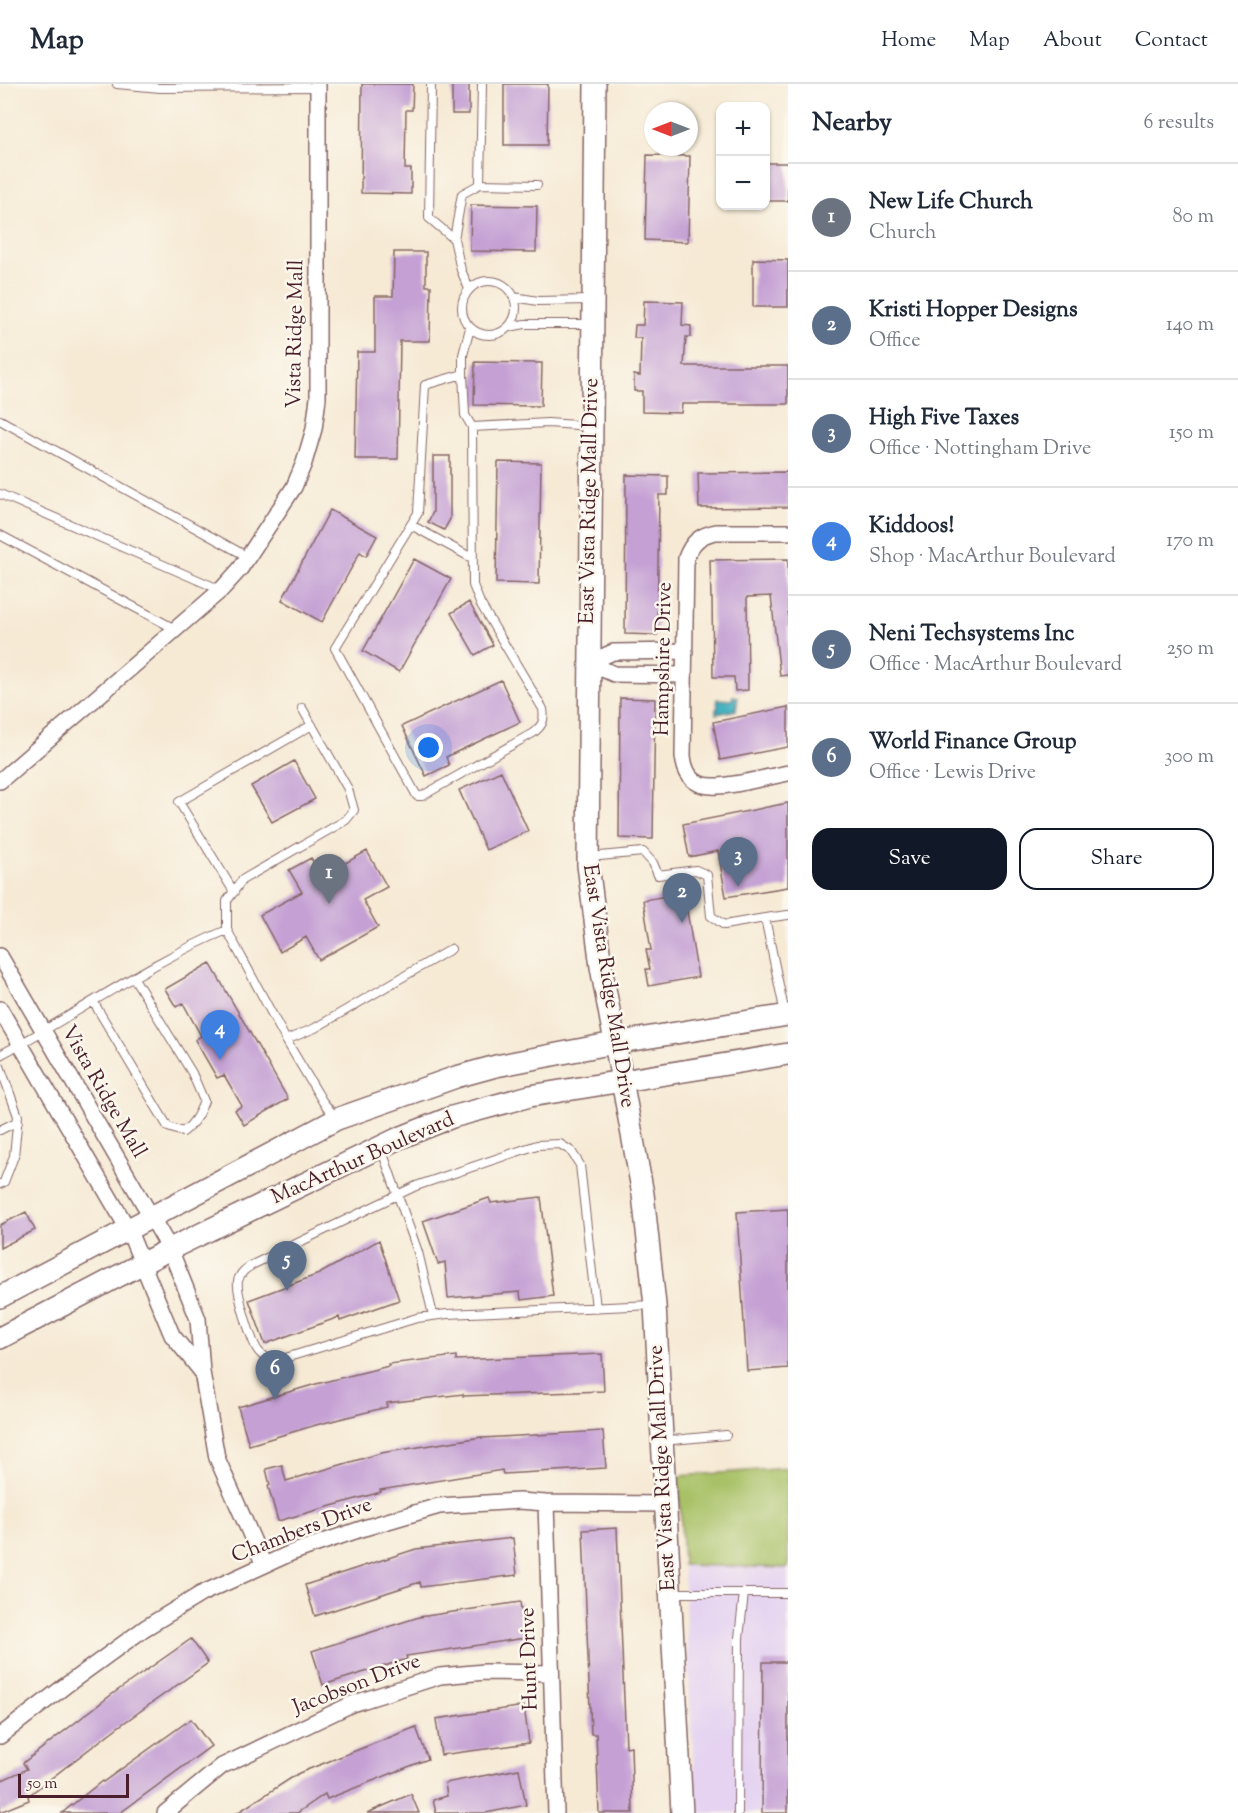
<!DOCTYPE html>
<meta charset="utf-8">
<style>
body{margin:0;font-family:"Sorts Mill Goudy",serif;background:#f2f2f3;color:#1f2937}
.controls{position:absolute;right:18px;top:18px;display:grid;overflow:hidden;border-radius:12px;box-shadow:0 2px 4px #0004}
.controls button{width:54px;height:54px;display:grid;place-items:center;padding:0;border:0;border-bottom:2px solid #e0e1e3;background:#fff;color:#1f2937;font:30px sans-serif}
.compass{position:absolute;left:644px;top:18px;width:54px;height:54px;border-radius:50%;background:#fff;box-shadow:0 2px 4px #0004;rotate:270deg}
.scale{position:absolute;left:18px;bottom:15px;width:111px;box-sizing:border-box;padding-left:6px;border:3px solid #4a1f2b;border-top:0;font-size:16px;line-height:21px;white-space:nowrap;color:#4a1f2b;-webkit-text-stroke:4px #fbf7ec;paint-order:stroke}
.you{position:absolute;left:429px;top:664px;width:21px;height:21px;margin:-15px;border:4px solid #fff;border-radius:50%;background:#1a73e8;box-shadow:0 0 0 9px #1a73e833}
.badge{display:grid;place-items:center;width:39px;height:39px;border-radius:50%;background:#111827;color:#fff;font-size:20px;font-weight:700}
.pin{position:absolute;translate:-50% -50px;filter:drop-shadow(0 2px 3px #0008)}
.pin::after{content:'';position:absolute;top:32px;width:21px;height:18px;background:inherit;clip-path:polygon(0 0,100% 0,50% 100%)}
.list{margin:0;padding:0;list-style:none}
h2{display:flex;justify-content:space-between;align-items:center;height:78px;margin:0;padding:0 24px;font-size:26px}
h2 small{font-size:20px;font-weight:400;color:#747a83}
.list li{display:grid;grid-template-columns:39px 1fr auto;gap:18px;align-items:center;box-sizing:border-box;height:108px;padding:0 24px;border-top:2px solid #e0e1e3}
.list b{display:block;font-size:22px;white-space:nowrap}
.list p{margin:0;font-size:20px;white-space:nowrap;color:#747a83}
.list em{font-size:20px;font-style:normal;color:#747a83}
.actions{display:flex;gap:12px;padding:18px 24px}
.actions a{flex:1;padding:14px 0;border:2px solid #111827;border-radius:18px;text-align:center;font-size:21px;color:#111827}
.actions .main{background:#111827;color:#fff}
.map{position:relative;flex:none;width:788px;height:1729px;overflow:hidden}
header{display:flex;align-items:center;gap:36px;box-sizing:border-box;height:84px;padding:0 30px;background:#fff;border-bottom:2px solid #e0e1e3}
header strong{font-size:28px}
nav{display:flex;gap:33px;margin-inline-start:auto;font-size:21px}
main{display:flex}
aside{flex:1;background:#fff}
.map>svg:first-child{display:block}
</style>
<header>
<strong>Map</strong>
<nav><a>Home</a><a>Map</a><a>About</a><a>Contact</a></nav>
</header>
<main>
<div class="map">
<svg width="788" height="1729" viewBox="0 0 788 1729">
<rect width="100%" height="100%" fill="#fbf7ec"/>
<filter id="ink" filterUnits="userSpaceOnUse"><feTurbulence type="fractalNoise" baseFrequency=".0167" numOctaves="2"/><feDisplacementMap in="SourceGraphic" scale="12" xChannelSelector="R" yChannelSelector="G"/><feConvolveMatrix kernelMatrix="1 2 1 2 8 2 1 2 1" color-interpolation-filters="sRGB"/></filter>
<filter id="wash" filterUnits="userSpaceOnUse"><feTurbulence type="fractalNoise" baseFrequency=".008" numOctaves="4" result="noise"/><feDisplacementMap in="SourceGraphic" scale="24" xChannelSelector="R" yChannelSelector="G"/><feGaussianBlur stdDeviation="1.35" result="paint"/><feColorMatrix in="noise" values="0 0 0 0 0 0 0 0 0 0 0 0 0 0 0 0 0 1.4 0 .05"/><feComposite in="paint" operator="in"/></filter>
<g filter="url(#wash)">
<rect width="100%" height="100%" fill="#f6ead5"/>
<path fill="#e5d3f1" d="M683,1481l105,3v245h-92z"/>
<path fill="#a8c166" stroke="#797048" stroke-width="1.5" d="M788,1384v100l-105,-3 -4,-89z"/>
<path fill="#43b1bf" stroke="#466875" stroke-width="1.5" d="M733,612l5,1 -2,13 -20,4v-5l2,-1 -1,-9 15,1z"/>
<g id="blocks">
<path fill="#c4a0d4" d="M362,0h51l-1,26h-6l-1,59h6v25l-50,-1z
M452,0h17v30h-17z
M504,0h44l-1,61h-43z
M647,71l43,1 -2,86 -43,-2z
M765,79h23v38h-23z
M471,121l66,1 -1,46 -66,-1z
M394,168h32v34h5l-1,55h-30l-2,118h-43l2,-107h18v-56h18z
M753,175l35,1v47h-35z
M644,217l39,1 -1,23 9,1v11h-5l-2,29h104v38h-106l-1,9 -39,-1v-21h-8v-16l6,1 1,-38h-7l1,-13h8z
M475,278l67,1 -1,43 -67,-1z
M433,372h17v63l-6,11 -16,-8 5,-10z
M498,378l43,1 -2,121 -43,-1z
M788,388v35l-89,1 -1,-35z
M626,391l42,1v19h-9l-2,140 -32,-1z
M330,426l47,26 -11,20 -6,-4 -38,70 -40,-22z
M414,475l37,20 -52,93 -36,-21z
M788,475v116l-8,1 -9,-80 -24,1 1,93 -13,1 -1,-14h-21l-1,-79h-1l-1,-38z
M469,518l24,43 -18,10 -24,-42z
M501,596l19,42 -74,35 3,8 -23,11 -24,-50z
M620,614l35,1 -2,140 -34,-1z
M788,623v40l-68,13 -7,-38z
M294,677l21,38 -43,23 -21,-36z
M501,687l27,60 -42,19 -27,-60z
M788,719v84l-62,10 -8,-46 -29,6 -6,-33z
M367,767l20,36 -24,13 15,27 -59,33 -13,-23 -26,15 -20,-37 42,-23 -13,-22 22,-12 11,18z
M684,809l14,84 -49,9 -3,-17h4l-4,-19h5l-8,-50z
M210,879l78,136 -44,26 -9,-15 7,-4 -18,-31 -7,3 -22,-38 6,-4 -18,-33 -7,4 -11,-18z
M541,1113l12,99 -32,4 -1,-8 -72,6 -3,-36 -7,2 -15,-43 66,-23 2,5z
M788,1125v159l-41,3 -10,-159z
M26,1128l9,18 -35,18v-23z
M379,1156l20,60 -59,21 -1,-4 -74,27 -16,-44 70,-26z
M602,1270l2,37 -141,5v-2l-76,9v4l-71,18 -67,20 -11,-38 78,-23 73,-18 -1,-2 68,-8v4z
M603,1347l3,37 -103,6 -1,-4 -122,20 1,2 -103,29 -10,-35 2,-1 -4,-16 16,-4 4,16 95,-28 101,-16v1z
M617,1444l9,219 5,-1 2,67h-34l-3,-79h-5l-8,-204z
M513,1454l4,37 -96,12 -1,-5 -105,34 -10,-31 111,-36z
M520,1518l5,36 -119,18 1,3 -84,26 -11,-34 107,-34z
M191,1555l17,24 -90,64 -90,69 1,4 -29,12v-31l27,-12 -4,-6 88,-68z
M763,1578h25v151h-26z
M524,1622l5,37 -88,12 -5,-36z
M191,1635l20,27 -91,67h-58l40,-32 1,1z
M416,1643l12,32 -101,40 -2,-5 -28,19h-60l62,-40z
M519,1685l7,36 -40,8h-50l-3,-13 14,-4 -2,-13z
M411,1710l8,19h-52l28,-12z"/>
</g>
</g>
<g filter="url(#ink)">
<use href="#blocks" fill-opacity="0" stroke="#866666" stroke-width="1.5"/>
<g fill="none" stroke-linecap="round" stroke-linejoin="round">
<g stroke="#866666" stroke-width="10">
<path id="service" d="M117,0l43,4 158,-1
M431,0l-2,134 25,21 7,31 8,19
M480,100l57,1
M454,155l8,-45 18,-10 2,-100
M462 224a27 27 0 1 1 54 0a27 27 0 1 1-54 0Z
M514,213l24,4 53,-1
M509,243l16,-3h66
M463,290l-38,11 -7,128 -83,135 82,148h5l111,-63c9,-7 12,-12 10,-24l-63,-106 -7,-18 -1,-158 -7,-12 -2,-41v-19l7,-27
M0,336l248,137
M472,343l76,-4 43,3
M0,410l221,96
M411,441l61,33
M0,451l175,94
M302,624l46,81 6,21 -8,10 -104,60 -15,21v29l59,110 37,62 13,16
M589,773l54,-5 10,11 5,12 38,-5 11,5 4,41 13,9 41,-7 20,96
M234,808l-55,-90 133,-77
M765,834l23,-3
M94,919l74,124 15,5c11,-8 16,-18 21,-31l-12,-28 -58,-95
M286,956l29,-12 136,-79
M0,971c76,-40 147,-92 227,-125
M0,982l18,50 -4,40 -10,26 -4,2
M0,1046l18,-9
M381,1064l37,104 15,63
M596,1224l-16,-143 -9,-14 -11,-7 -23,1 -121,41 -162,78c-7,4 -14,8 -16,17 -2,10 14,65 22,72 6,7 13,6 22,6l135,-41 30,-4 206,-9
M662,1357l64,-6
M673,1509h115
M738,1729l1,-175 5,-45"/>
</g>
<g stroke="#866666" stroke-width="18">
<path id="minor" d="M788,448h-72c-16,3 -24,10 -30,26l-3,198c4,39 35,31 63,26 14,-3 28,-6 42,-9
M589,579l24,-11 72,-1
M589,579l25,11 70,1
M0,697l221,-191 19,-21 54,-82 10,-24 10,-34 4,-31v-314
M0,872l170,293 28,70 4,53 15,86 47,107
M0,925l128,220 44,106 30,37
M546,1419l10,310
M0,1652l65,-50 80,-58 56,-34 90,-41 73,-25 75,-22 80,-5 27,2 119,1
M165,1729l57,-47 130,-62 88,-28 45,-4 66,1"/>
</g>
<g stroke="#866666" stroke-width="24">
<path id="secondary" d="M595,0l-7,781 13,102 42,227 12,111 27,508
M0,1213l337,-178 119,-42 40,-11 118,-23 174,-28
M0,1254l170,-89 227,-110 55,-22 78,-21 258,-42"/>
</g>
<use href="#service" stroke="#fff" stroke-width="8"/>
<use href="#minor" stroke="#fff" stroke-width="15"/>
<use href="#secondary" stroke="#fff" stroke-width="21"/>
</g>
</g>
<g text-anchor="middle" dominant-baseline="central" stroke-width="5" stroke-linejoin="round" paint-order="stroke">
<g font-size="21" fill="#4a1f2b" stroke="#fbf7ec">
<text transform="translate(296 250) rotate(-89)">Vista Ridge Mall</text>
<text transform="translate(590 417) rotate(-89)">East Vista Ridge Mall Drive</text>
<text transform="translate(664 575) rotate(-89)">Hampshire Drive</text>
<text transform="translate(608 902) rotate(81)">East Vista Ridge Mall Drive</text>
<text transform="translate(103 1008) rotate(60)">Vista Ridge Mall</text>
<text transform="translate(363 1075) rotate(-24)">MacArthur Boulevard</text>
<text transform="translate(663 1384) rotate(-93)">East Vista Ridge Mall Drive</text>
<text transform="translate(302 1447) rotate(-21)">Chambers Drive</text>
<text transform="translate(530 1575) rotate(-92)">Hunt Drive</text>
<text transform="translate(357 1601) rotate(-21)">Jacobson Drive</text>
</g>
</g>
</svg>
<div class="controls">
<button>+</button>
<button>−</button>
</div>
<svg class="compass" viewBox="-18 -18 36 36"><path d="M0-13l5 13h-10z" fill="#e53935"/><path d="M0 13l5-13h-10z" fill="#747a83"/></svg>
<div class="scale">50 m</div>
<div class="you"></div>
<div class="pin badge" style="left:329px;top:820px;background:#6b7280">1</div>
<div class="pin badge" style="left:682px;top:839px;background:#5c6f8a">2</div>
<div class="pin badge" style="left:738px;top:803px;background:#5c6f8a">3</div>
<div class="pin badge" style="left:220px;top:976px;background:#3f7fe0">4</div>
<div class="pin badge" style="left:287px;top:1207px;background:#5c6f8a">5</div>
<div class="pin badge" style="left:275px;top:1316px;background:#5c6f8a">6</div>
</div>
<aside>
<h2>Nearby<small>6 results</small></h2>
<ul class="list">
<li><span class="badge" style="background:#6b7280">1</span><div><b>New Life Church</b><p>Church</p></div><em>80 m</em></li>
<li><span class="badge" style="background:#5c6f8a">2</span><div><b>Kristi Hopper Designs</b><p>Office</p></div><em>140 m</em></li>
<li><span class="badge" style="background:#5c6f8a">3</span><div><b>High Five Taxes</b><p>Office · Nottingham Drive</p></div><em>150 m</em></li>
<li><span class="badge" style="background:#3f7fe0">4</span><div><b>Kiddoos!</b><p>Shop · MacArthur Boulevard</p></div><em>170 m</em></li>
<li><span class="badge" style="background:#5c6f8a">5</span><div><b>Neni Techsystems Inc</b><p>Office · MacArthur Boulevard</p></div><em>250 m</em></li>
<li><span class="badge" style="background:#5c6f8a">6</span><div><b>World Finance Group</b><p>Office · Lewis Drive</p></div><em>300 m</em></li>
</ul>
<div class="actions"><a class="main">Save</a><a>Share</a></div>
</aside>
</main>
